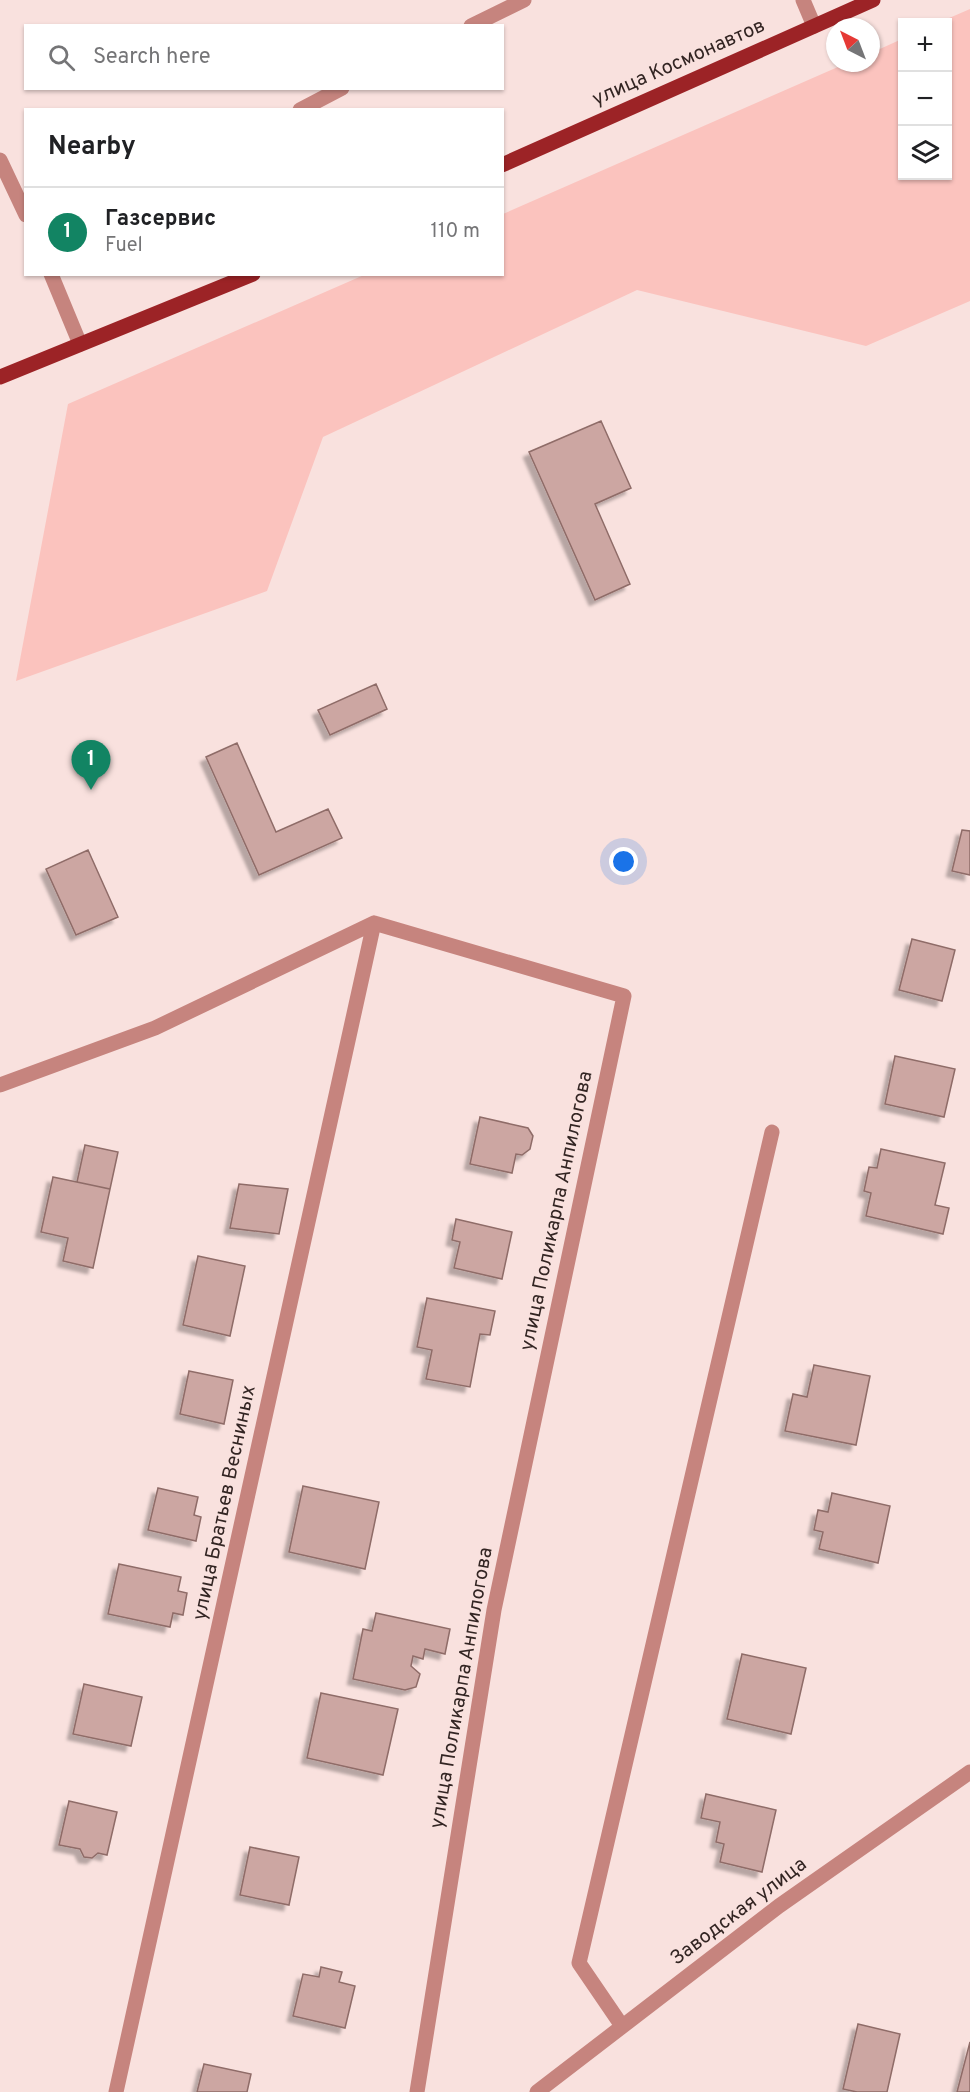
<!DOCTYPE html>
<meta charset="utf-8">
<style>
body{margin:0;font-family:Overpass,sans-serif;background:#f2f2f2;color:#202124}
.controls{position:absolute;right:18px;top:18px;display:grid;overflow:hidden;border-radius:0px;box-shadow:0 2px 4px #0004}
.controls button{width:54px;height:54px;display:grid;place-items:center;padding:0;border:0;border-bottom:2px solid #e0e0e0;background:#fff;color:#202124;font:30px sans-serif}
.compass{position:absolute;left:826px;top:18px;width:54px;height:54px;border-radius:50%;background:#fff;box-shadow:0 2px 4px #0004;rotate:318deg}
.you{position:absolute;left:624px;top:862px;width:21px;height:21px;margin:-15px;border:4px solid #fff;border-radius:50%;background:#1a73e8;box-shadow:0 0 0 9px #1a73e833}
.badge{display:grid;place-items:center;width:39px;height:39px;border-radius:50%;background:#128463;color:#fff;font-size:20px;font-weight:700}
.pin{position:absolute;translate:-50% -50px;filter:drop-shadow(0 2px 3px #0008)}
.pin::after{content:'';position:absolute;top:32px;width:21px;height:18px;background:inherit;clip-path:polygon(0 0,100% 0,50% 100%)}
.list{margin:0;padding:0;list-style:none}
h2{display:flex;justify-content:space-between;align-items:center;height:78px;margin:0;padding:0 24px;font-size:26px}
h2 small{font-size:20px;font-weight:400;color:#757577}
.list li{display:grid;grid-template-columns:39px 1fr auto;gap:18px;align-items:center;box-sizing:border-box;height:90px;padding:0 24px;border-top:2px solid #e0e0e0}
.list b{display:block;font-size:22px;white-space:nowrap}
.list p{margin:0;font-size:20px;white-space:nowrap;color:#757577}
.list em{font-size:20px;font-style:normal;color:#757577}
.icon{flex:none;width:33px;height:33px;fill:none;stroke:currentColor;stroke-width:2;stroke-linecap:round;stroke-linejoin:round}
.map{position:relative;flex:none;width:970px;height:2092px;overflow:hidden}
.search{position:absolute;background:#fff;box-shadow:0 2px 4px #0004;left:24px;top:24px;width:480px;height:66px;display:flex;align-items:center;gap:15px;box-sizing:border-box;padding:0 21px;border-radius:0px;color:#757577;font-size:22px}
.panel{position:absolute;background:#fff;box-shadow:0 2px 4px #0004;left:24px;top:108px;width:480px;height:168px;border-radius:0px}
.map>svg:first-child{display:block}
</style>
<div class="map">
<svg width="970" height="2092" viewBox="0 0 970 2092">
<defs>
<filter id="shadow"><feDropShadow dx="-5.5" dy="5.5" stdDeviation="1.5" flood-color="#0004"/></filter>
</defs>
<rect width="100%" height="100%" fill="#f9e1de"/>
<path fill="#fbc3be" d="M970,9v292l-104,45 -229,-56 -314,147 -56,154 -251,90 52,-277 296,-129 138,-1 1,-60 344,-151h24v-10l31,-14v137h46v-154h-8z"/>
<path fill="#cca6a2" stroke="#8f6c68" stroke-width="1.5" filter="url(#shadow)" d="M601,421l30,67 -36,16 35,80 -35,16 -66,-148z
M376,684l11,25 -57,26 -12,-25z
M237,743l39,89 52,-23 14,29 -83,37 -53,-118z
M962,830l8,1v44l-18,-4z
M88,850l30,67 -42,18 -30,-66z
M912,939l43,11 -13,51 -43,-11z
M895,1056l60,13 -11,48 -59,-13z
M480,1117l48,11 5,8 -3,13 -8,6 -6,-1 -4,19 -42,-9z
M85,1145l33,7 -8,37 -33,-7z
M881,1149l64,14 -10,42 14,3 -6,26 -77,-18 5,-23 -7,-2 5,-24 8,1z
M53,1177l57,12 -17,79 -30,-7 5,-23 -27,-6z
M239,1184l49,5 -9,45 -49,-6z
M456,1219l56,13 -10,47 -48,-11 6,-26 -8,-2z
M198,1256l47,10 -15,70 -47,-11z
M427,1298l68,13 -5,24 -10,-1 -10,53 -44,-8 6,-29 -15,-3z
M814,1365l56,11 -14,69 -71,-14 8,-37 14,3z
M189,1371l44,9 -9,44 -44,-10z
M303,1486l76,16 -14,67 -76,-17z
M158,1488l40,9 -4,18 7,2 -5,24 -48,-11z
M832,1493l58,13 -12,57 -59,-14 4,-17 -9,-2 4,-20 10,2z
M119,1564l62,13 -3,14 9,2 -4,22 -10,-2 -3,14 -62,-13z
M376,1613l74,16 -5,25 -20,-5 -2,10 -10,-3 -2,10 9,8 -4,13 -11,3 -52,-11 10,-50 9,2z
M742,1654l64,14 -15,66 -64,-15z
M84,1684l58,13 -11,49 -58,-12z
M321,1693l77,16 -15,66 -76,-17z
M706,1794l70,16 -14,62 -42,-10 4,-18 -8,-2 4,-20 -19,-4z
M69,1801l48,11 -10,43 -9,-2 -6,5 -8,-1 -4,-8 -21,-4z
M250,1847l49,10 -10,48 -49,-10z
M321,1967l21,5 -3,10 16,4 -10,42 -52,-12 10,-42 16,3z
M858,2024l42,10 -13,58h-30l-14,-3z
M970,2042v50h-13z
M204,2064l47,10 -4,18h-50z"/>
<g fill="none" stroke-linecap="round" stroke-linejoin="round">
<path stroke="#c6847e" stroke-width="15" d="M803,0l11,26
M471,26l53,-26
M300,110l42,-22
M0,160l26,55
M51,274l29,70
M0,1085l155,-57 219,-105 250,73 -130,614 -77,482
M622,2026l-43,-63 193,-831
M116,2092l258,-1169
M537,2092l242,-186 191,-134"/>
<path stroke="#9c2326" stroke-width="15" d="M502,165l371,-165
M0,377l253,-103"/>
</g>
<g text-anchor="middle" dominant-baseline="central" stroke-width="5" stroke-linejoin="round" paint-order="stroke">
<g font-size="20" fill="#332523" stroke="#f9e1de">
<text transform="translate(679 63) rotate(-24)">улица Космонавтов</text>
<text transform="translate(557 1211) rotate(-78)">улица Поликарпа Анпилогова</text>
<text transform="translate(225 1503) rotate(-78)">улица Братьев Весниных</text>
<text transform="translate(462 1688) rotate(-80)">улица Поликарпа Анпилогова</text>
<text transform="translate(739 1912) rotate(-37)">Заводская улица</text>
</g>
</g>
</svg>
<div class="controls">
<button>+</button>
<button>−</button>
<button><svg class="icon" aria-label="layers" viewBox="0 0 24 24"><path d="M12 4l9 5-9 5-9-5zM3 14l9 5 9-5"/></svg></button>
</div>
<svg class="compass" viewBox="-18 -18 36 36"><path d="M0-13l5 13h-10z" fill="#e53935"/><path d="M0 13l5-13h-10z" fill="#757577"/></svg>
<div class="you"></div>
<div class="pin badge" style="left:91px;top:790px">1</div>
<div class="search"><svg class="icon" aria-label="search" viewBox="0 0 24 24"><circle cx="10" cy="10" r="6"/><path d="M15 15l6 6"/></svg>Search here</div>
<section class="panel">
<h2>Nearby<small></small></h2>
<ul class="list">
<li><span class="badge">1</span><div><b>Газсервис</b><p>Fuel</p></div><em>110 m</em></li>
</ul>
</section>
</div>
